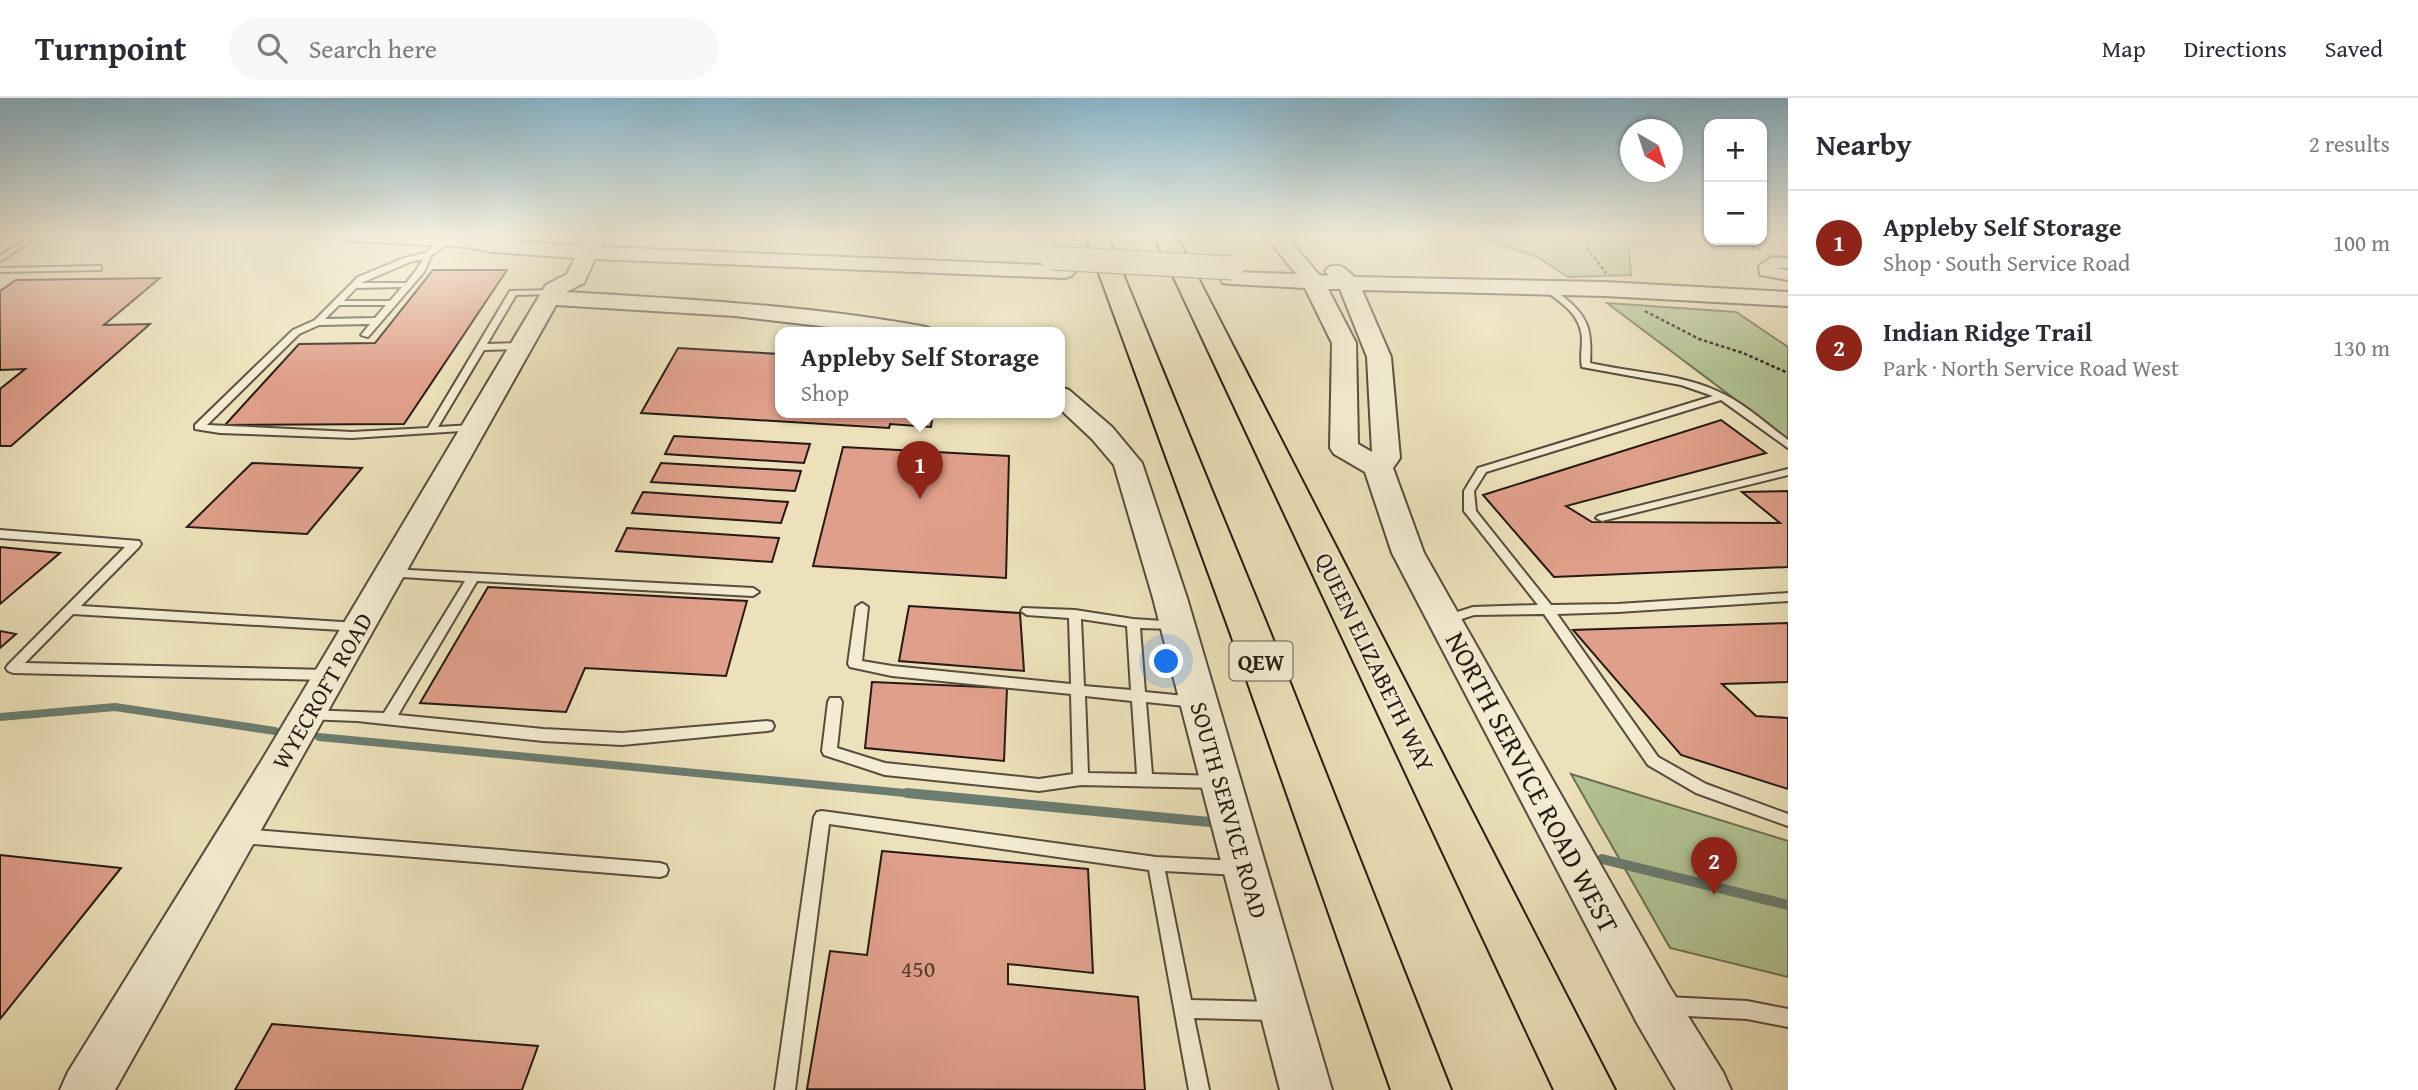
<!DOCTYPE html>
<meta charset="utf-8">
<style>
body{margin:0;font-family:"Gentium Book Plus",serif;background:#f7f7f7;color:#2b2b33}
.controls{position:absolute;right:21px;top:21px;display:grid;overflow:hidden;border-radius:14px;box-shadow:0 2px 5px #0004}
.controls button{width:63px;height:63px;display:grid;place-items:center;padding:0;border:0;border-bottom:2px solid #e1e1e2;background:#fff;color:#2b2b33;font:35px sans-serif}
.compass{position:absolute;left:1620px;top:21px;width:63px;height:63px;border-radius:50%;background:#fff;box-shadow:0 2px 5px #0004;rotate:141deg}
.you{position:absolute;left:1167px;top:564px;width:24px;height:24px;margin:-18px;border:5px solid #fff;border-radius:50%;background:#1a73e8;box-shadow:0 0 0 10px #1a73e833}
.badge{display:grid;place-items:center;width:46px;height:46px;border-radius:50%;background:#8f2418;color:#fff;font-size:23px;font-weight:700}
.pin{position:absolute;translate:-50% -58px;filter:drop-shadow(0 2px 4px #0008)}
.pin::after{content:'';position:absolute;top:37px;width:24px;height:21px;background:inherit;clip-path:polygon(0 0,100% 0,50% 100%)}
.popup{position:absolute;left:775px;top:229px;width:290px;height:91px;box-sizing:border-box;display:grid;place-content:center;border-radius:14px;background:#fff;filter:drop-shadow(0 2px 5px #0005);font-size:23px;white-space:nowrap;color:#7c7c81}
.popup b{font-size:26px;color:#2b2b33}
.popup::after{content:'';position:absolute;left:50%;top:100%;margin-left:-14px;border:14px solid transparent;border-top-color:#fff}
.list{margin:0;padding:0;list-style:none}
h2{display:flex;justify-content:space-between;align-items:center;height:91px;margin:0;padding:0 28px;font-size:30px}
h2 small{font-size:23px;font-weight:400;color:#7c7c81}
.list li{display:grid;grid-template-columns:46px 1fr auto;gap:21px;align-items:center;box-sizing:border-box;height:105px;padding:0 28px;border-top:2px solid #e1e1e2}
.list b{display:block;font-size:26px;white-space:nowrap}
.list p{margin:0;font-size:23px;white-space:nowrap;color:#7c7c81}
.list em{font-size:23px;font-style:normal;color:#7c7c81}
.icon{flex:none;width:38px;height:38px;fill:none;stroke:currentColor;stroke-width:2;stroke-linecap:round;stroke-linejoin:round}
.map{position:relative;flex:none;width:1788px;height:992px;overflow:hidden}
header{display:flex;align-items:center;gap:42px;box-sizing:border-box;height:98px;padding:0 35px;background:#fff;border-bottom:2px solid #e1e1e2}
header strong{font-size:33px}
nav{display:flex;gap:38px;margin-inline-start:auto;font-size:24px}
.search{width:490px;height:63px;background:#f7f7f7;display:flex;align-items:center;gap:18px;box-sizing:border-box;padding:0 24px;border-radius:38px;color:#7c7c81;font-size:26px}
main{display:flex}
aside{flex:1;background:#fff}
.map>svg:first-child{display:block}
</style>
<header>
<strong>Turnpoint</strong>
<div class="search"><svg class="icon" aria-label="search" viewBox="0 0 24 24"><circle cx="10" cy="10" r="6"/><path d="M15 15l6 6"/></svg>Search here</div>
<nav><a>Map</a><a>Directions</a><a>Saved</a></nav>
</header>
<main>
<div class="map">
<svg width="1788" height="992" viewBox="0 0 1788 992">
<rect width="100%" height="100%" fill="#ece1ba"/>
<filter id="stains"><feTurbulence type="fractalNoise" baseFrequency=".00286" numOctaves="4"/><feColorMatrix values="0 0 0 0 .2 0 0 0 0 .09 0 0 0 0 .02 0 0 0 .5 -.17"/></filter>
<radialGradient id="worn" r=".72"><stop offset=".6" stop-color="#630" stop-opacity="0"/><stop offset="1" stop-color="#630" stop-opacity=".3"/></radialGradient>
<path fill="#b2c494" stroke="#6c6f54" stroke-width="2" d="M1470,137h189l-30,14 2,26 -63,2 -31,-20z
M1607,205l129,9 52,35v92z
M1571,676l217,67v136l-118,-29z"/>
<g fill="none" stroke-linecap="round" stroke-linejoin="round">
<path stroke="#6b7c70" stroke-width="8" d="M0,619l115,-10 160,24
M319,639l607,58"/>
<path stroke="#6b7c70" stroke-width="10" d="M907,695l313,30
M1602,761l186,46"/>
</g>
<path fill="#df9f8a" stroke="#261a15" stroke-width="2" d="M433,172h74l-103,154 -179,1 74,-81 76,-1z
M160,180l-56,47 46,-1 -139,122h-11v-57l25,-20 -25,1v-79l16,-11z
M678,250l102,6v59h153l-2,14 -41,-3 -1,4 -248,-15z
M1721,322l45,33 -200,53 26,16 188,1 -38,-31 46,-1v76l-234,10 -71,-82z
M674,338l136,8 -6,19 -139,-9z
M843,349l166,9 -3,122 -193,-12z
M252,365l110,5 -55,66 -120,-7z
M661,365l140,8 -6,20 -144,-9z
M643,394l145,10 -7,21 -149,-10z
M627,430l152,10 -7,24 -156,-11z
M0,449l60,6 -60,51z
M488,489l259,14 -21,75 -141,-8 -19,44 -146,-9z
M909,508l111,7 4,58 -125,-10z
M1788,525v59l-66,2 34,32 32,2v71l-107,-34 -108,-125z
M0,533l16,3 -16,14z
M872,584l135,6 -3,73 -139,-13z
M882,753l206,18 5,104 -85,-9v20l130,13 7,93 -338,-1 23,-138 37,4z
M0,757l121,13 -121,151z
M272,926l266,22 -16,44h-287z"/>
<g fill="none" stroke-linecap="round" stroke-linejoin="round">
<g stroke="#584c3e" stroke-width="4">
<path id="service" d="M32,137h9l-41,26v-5z
M445,140l7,2 -21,16 -7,16 -56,65 -7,-2 9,-11 -51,1 -20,9 -92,91 145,7 76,-4 82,-137 45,-1v4h-3l-36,1 -29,49 34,-1 4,3 -4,3 -37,1 -46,77 35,-2 4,1v4l-125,8 -132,-5 -25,-4v-4l98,-95 22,-10 43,-43 46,-19 21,-5zM423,161l-6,10 -11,14h-45l49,-21zM402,189l-12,14h-46l12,-13zM339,207h47l-11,13 -50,1z
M101,168v4h-3l-98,2v-4z
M1542,187c8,0 13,5 19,10 28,21 31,35 29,68 42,10 87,10 127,28 26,11 48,32 71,49v8l-67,-48 -235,72 -12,19 2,20 75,94 67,-1 170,-11v8l-170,11 -61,2 101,143 48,27 82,30v12l-92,-33 -48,-28 -104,-151 -70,1 -28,9 -6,-4 2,-3 31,-10 65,-2 -74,-94v-20l14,-23 235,-72 -32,-11 -99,-18c-2,-9 0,-18 0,-28 -1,-25 -21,-37 -40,-50z
M1788,371v6l-186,46 -6,-3 2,-2z
M0,432l139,11 2,3 -2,3 -58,59 277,17 6,4 -6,4 -285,-17 -48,49 303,7 5,2 2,3 -2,3 -5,2 -315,-7 -5,-2 -2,-3 2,-3 117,-118 -125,-9z
M390,471l363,19 6,4 -6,4 -276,-15 -79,134 145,14 79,4 145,-12 5,1 2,4 -2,4 -5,1 -145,14 -79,-4 -186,-20 -53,-2 -2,-4 2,-4 5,-1 75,3 81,-132 -79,-5 -2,-3 2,-3z
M862,505l6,4 -6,54 30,5 179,18 -2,-66 -42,-3 -6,-4 2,-3 52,2 58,9 45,3 2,3 -6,4 -34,-1 5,64 50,5 5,1 2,4 -2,4 -5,1 -49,-5 6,72 63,2 5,2 2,4 -2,4 -5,2 -134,-3 -42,6 -154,-16 -61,-20 -2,-4 6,-49 2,-4h10l2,4 -5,46 48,15 154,16 34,-5 -2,-80 -179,-18 -42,-9 -2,-3 8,-57zM1081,521l46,7 4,64 -47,-4zM1085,598l47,5 5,73 -49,-1z
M822,713l334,46 82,4 6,2 2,5 -2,5 -6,2 -73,-4 26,129 83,2 6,3 3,6 -3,6 -6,3 -80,-2 15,72h-20l-40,-220 -320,-46 -34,266h-20l39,-273 3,-5z
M241,731l419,34 6,2 2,5 -2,5 -6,2 -419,-34 -6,-2 -2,-5 2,-5z
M1667,899l80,4 41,8v18l-41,-8 -80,-4 -6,-3 -3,-6 3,-6z"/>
</g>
<g stroke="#584c3e" stroke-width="4">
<path id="minor" d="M1772,159l16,1v10h-13l13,2v10l-28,-5 -1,-9z"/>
</g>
<g stroke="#584c3e" stroke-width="4">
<path id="tertiary" d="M342,137h123l28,5 88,6 5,-11h20l-6,12 464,19 7,2 4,4 -4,4 -7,2 -469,-19 -11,24 -18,9c119,7 237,13 355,34l8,2 4,5h-52l-146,-17 -179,-11 -441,785h-55l8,-18 194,-312 276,-462 8,-13 21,-11 8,-16 -82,-6 -26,-5 -115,-6 -7,-2z
M1259,137l28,2 32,38 10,1 -4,-5 4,-4c12,-4 17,2 25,10l251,5 183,10v14l-183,-10 -243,-6 29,67 9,101 -7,10 31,85 247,436 52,83 8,18h-55l-39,-67 -245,-470 -27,-81 -31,-18 -4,-6 2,-105 -27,-55 -74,-4 -8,-1 -3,-5 3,-5 8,-1 65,2 -23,-29zM1328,191h12l27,68 5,95 -14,-8 -2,-101z
M1060,289l9,3 43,37 30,36 45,135 145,492h-52l-127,-492 -39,-133 -22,-26 -32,-30z"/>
</g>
<g stroke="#261a15" stroke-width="4">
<path id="motorway" d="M1085,137h22l163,397 181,458h-60l-161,-458z
M1154,137h22l439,855h-61z"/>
</g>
<path stroke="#261a15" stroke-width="2.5" stroke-dasharray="3.5 2.5" stroke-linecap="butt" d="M1590,137l-2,14 18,24
M1742,142l21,11
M1645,213l54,28 44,14 45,20"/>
<use href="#service" fill="#f3ecd2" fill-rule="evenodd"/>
<use href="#minor" fill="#f3ecd2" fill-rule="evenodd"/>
<use href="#tertiary" fill="#f3ecd2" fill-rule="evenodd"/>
<use href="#motorway" fill="#ece1ba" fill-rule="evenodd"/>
<g stroke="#584c3e" stroke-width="25" stroke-linecap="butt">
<path id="tertiary-bridge" d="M1052,160l180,10"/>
</g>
<use href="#tertiary-bridge" stroke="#f3ecd2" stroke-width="23"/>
</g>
<linearGradient id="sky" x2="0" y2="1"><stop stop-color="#88b8d0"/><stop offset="0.5" stop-color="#f6f2e0"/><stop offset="1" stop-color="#f6f2e0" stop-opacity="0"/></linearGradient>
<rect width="1788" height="276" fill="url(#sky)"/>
<g text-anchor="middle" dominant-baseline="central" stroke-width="5" stroke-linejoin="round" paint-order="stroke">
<rect fill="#f3ecd2" stroke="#64594e" stroke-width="2" x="1229.5" y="543.5" width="63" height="39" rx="5"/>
<g font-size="23" font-weight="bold" fill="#261a15">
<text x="1261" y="563">QEW</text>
</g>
<g font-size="24" fill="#261a15" stroke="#f3ecd2">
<text transform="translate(1375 564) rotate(64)">QUEEN ELIZABETH WAY</text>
<text transform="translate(322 593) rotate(-60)">WYECROFT ROAD</text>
<text transform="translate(1229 712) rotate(74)">SOUTH SERVICE ROAD</text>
</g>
<g font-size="24" fill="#543b32">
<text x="918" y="870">450</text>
</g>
<g font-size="28" fill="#261a15" stroke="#f3ecd2">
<text transform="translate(1533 684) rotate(62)">NORTH SERVICE ROAD WEST</text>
</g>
</g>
<rect width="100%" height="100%" filter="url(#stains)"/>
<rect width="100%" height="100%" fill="url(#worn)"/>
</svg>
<div class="controls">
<button>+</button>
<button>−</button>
</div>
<svg class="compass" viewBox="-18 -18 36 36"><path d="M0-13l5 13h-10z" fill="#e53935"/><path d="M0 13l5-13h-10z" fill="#7c7c81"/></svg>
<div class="you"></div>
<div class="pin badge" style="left:920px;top:401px">1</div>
<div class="popup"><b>Appleby Self Storage</b>Shop</div>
<div class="pin badge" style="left:1714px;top:797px">2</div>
</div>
<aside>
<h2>Nearby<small>2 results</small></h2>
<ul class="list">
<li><span class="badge">1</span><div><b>Appleby Self Storage</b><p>Shop · South Service Road</p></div><em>100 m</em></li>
<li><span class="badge">2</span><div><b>Indian Ridge Trail</b><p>Park · North Service Road West</p></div><em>130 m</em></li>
</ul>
</aside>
</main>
